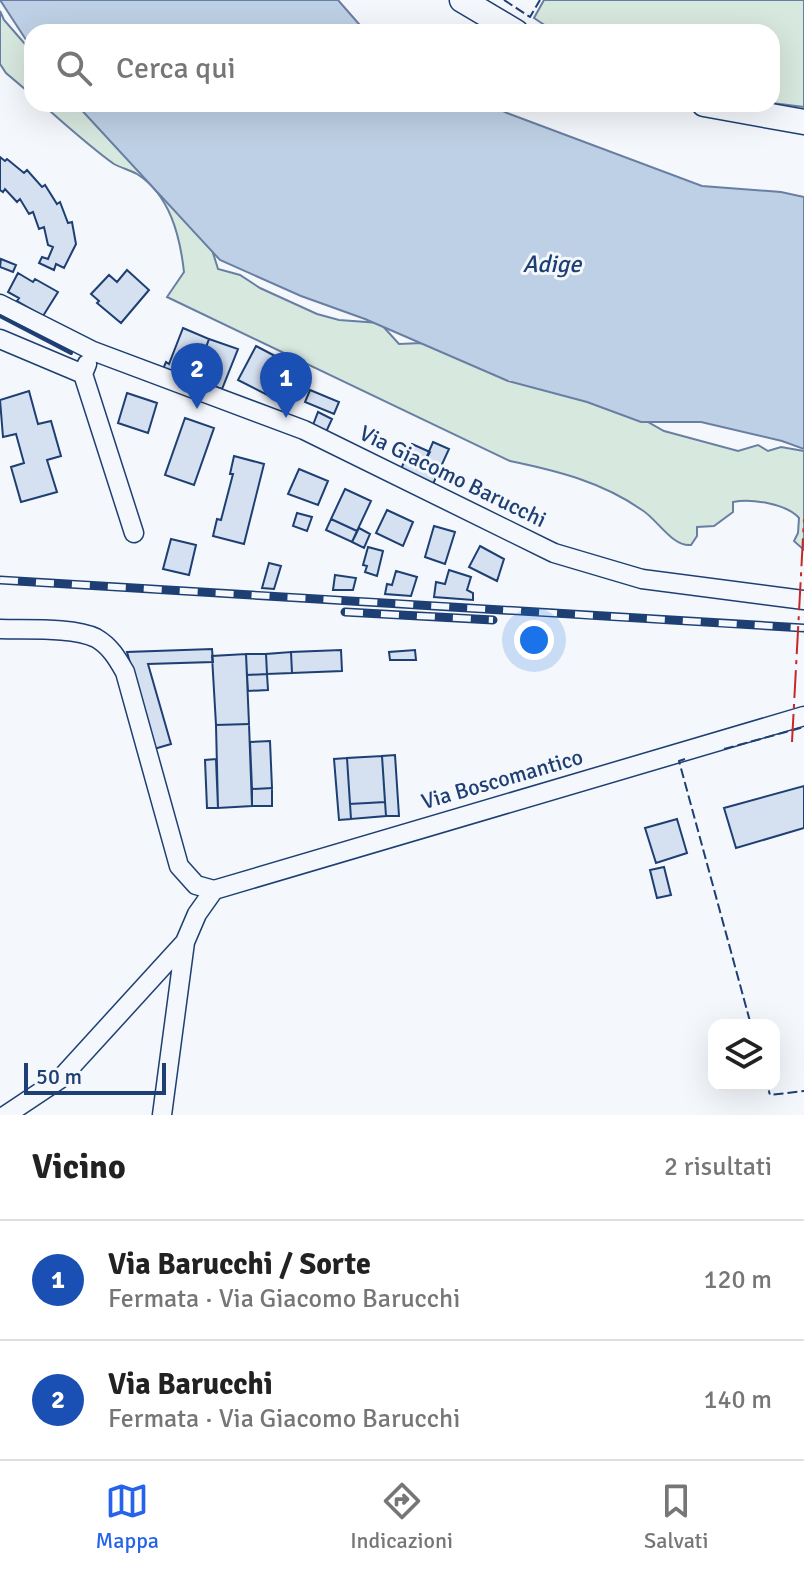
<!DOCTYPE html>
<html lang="it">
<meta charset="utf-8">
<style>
body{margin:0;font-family:Signika,sans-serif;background:#f6f6f6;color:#222}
.controls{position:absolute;right:24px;bottom:24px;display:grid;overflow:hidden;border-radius:16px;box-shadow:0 8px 32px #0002}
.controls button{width:72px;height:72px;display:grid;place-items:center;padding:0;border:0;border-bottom:2px solid #e0e0e0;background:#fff;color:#222;font:40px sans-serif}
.scale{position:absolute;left:24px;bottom:20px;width:142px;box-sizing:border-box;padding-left:8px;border:4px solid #1d3f73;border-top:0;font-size:22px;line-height:28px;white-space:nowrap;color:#1d3f73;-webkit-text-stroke:6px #f4f7fb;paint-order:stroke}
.you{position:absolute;left:534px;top:640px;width:28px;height:28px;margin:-20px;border:6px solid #fff;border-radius:50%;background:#1a73e8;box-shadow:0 0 0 12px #1a73e833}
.badge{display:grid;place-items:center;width:52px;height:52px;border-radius:50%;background:#2563eb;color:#fff;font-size:26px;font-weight:700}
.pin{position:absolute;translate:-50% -66px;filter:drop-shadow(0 2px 4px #0008)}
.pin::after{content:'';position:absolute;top:42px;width:28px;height:24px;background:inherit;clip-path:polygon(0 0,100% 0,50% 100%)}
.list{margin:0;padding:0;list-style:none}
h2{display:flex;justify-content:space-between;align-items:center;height:104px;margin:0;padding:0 32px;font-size:34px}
h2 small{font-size:26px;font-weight:400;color:#767676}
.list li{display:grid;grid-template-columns:52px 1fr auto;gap:24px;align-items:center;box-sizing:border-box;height:120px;padding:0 32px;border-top:2px solid #e0e0e0}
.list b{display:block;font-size:30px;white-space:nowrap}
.list p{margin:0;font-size:26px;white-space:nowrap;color:#767676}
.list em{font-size:26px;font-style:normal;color:#767676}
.icon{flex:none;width:44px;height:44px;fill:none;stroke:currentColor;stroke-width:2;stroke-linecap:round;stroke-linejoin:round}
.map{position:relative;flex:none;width:804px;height:1115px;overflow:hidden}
.search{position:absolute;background:#fff;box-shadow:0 8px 32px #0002;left:24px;right:24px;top:24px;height:88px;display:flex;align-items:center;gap:20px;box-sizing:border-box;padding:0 28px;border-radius:24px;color:#767676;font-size:30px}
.sheet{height:344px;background:#fff}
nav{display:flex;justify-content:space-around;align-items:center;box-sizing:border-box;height:112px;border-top:2px solid #e0e0e0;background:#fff;font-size:22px;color:#767676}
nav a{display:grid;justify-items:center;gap:4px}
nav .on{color:#2563eb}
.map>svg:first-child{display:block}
</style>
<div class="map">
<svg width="804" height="1115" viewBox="0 0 804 1115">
<rect width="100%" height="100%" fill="#f4f7fb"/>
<path fill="#d7e8df" stroke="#687fa3" stroke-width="2" d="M544,0h260v107l-32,-4v-71h-217l-21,-14z
M0,11l4,9 28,32v43l-26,-22 -6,-9z
M42,104h37l130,136 9,29 22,6 20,13 57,26 22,6 41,3 19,21 23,-1 187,57 55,31 74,20 20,-6 10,6 13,-4 23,4v99l-10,-9 4,-8 1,-15c-12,-14 -48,-20 -66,-16v10l-19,14 -17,1v9l-6,9c-19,2 -34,-26 -49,-35 -40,-28 -84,-39 -132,-49l-343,-164 17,-25c-4,-36 -14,-77 -47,-98 -7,-4 -16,-6 -23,-10 -25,-18 -49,-40 -72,-60z"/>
<path fill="#bed0e5" stroke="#687fa3" stroke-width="2" d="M0,0h338l28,32h-334v17z
M76,104h413l18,9 195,73 79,6 23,5v252l-22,-8 -81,-19h-60l-54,-20 -79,-21 -143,-62 -64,-23 -81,-36z"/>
<path fill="#d5e0f0" stroke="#1d3f73" stroke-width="2" d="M0,157l5,4 2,-2 17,14 3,-3 15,17 3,-2 12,19 3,-2 8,21 4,-1 4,22 -12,24 -8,-4 -2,6 -15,-7 3,-6 6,2 5,-12 -5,-2 -4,-18 -5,2 -6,-17 -4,2 -9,-15 -3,3 -12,-13 -2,3 -3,-2z
M1,259l15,6 -3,7 -13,-5z
M127,270l22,20 -28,33 -24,-20 2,-2 -8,-7 18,-19 8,7z
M18,273l15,9 2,-3 23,13 -15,24 -26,-15 2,-3 -11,-6z
M183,328l26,11 -8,22 -7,-2 -2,7 6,3 -4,11 -31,-11 3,-7 3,2z
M209,339l29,10 -16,40 -28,-9 4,-11 -6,-3 2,-7 7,2z
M256,346l44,23 -17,34 -45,-23z
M310,390l29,12 -5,12 -29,-12z
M29,391l9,33 13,-3 10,35 -14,4 10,32 -36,10 -10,-35 13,-4 -8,-29 -13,3 -3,-37z
M127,393l30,10 -9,30 -30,-10z
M318,412l14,7 -6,13 -13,-7z
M185,418l29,10 -20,57 -29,-10z
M433,442l16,7 -16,35 -32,-15 7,-16 17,8z
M412,444l18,8 -5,9 -17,-8z
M234,456l30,8 -20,80 -31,-8 4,-17 4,1 12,-46h-3z
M299,469l29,12 -10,24 -30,-11z
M345,489l26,12 -14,30 -26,-12z
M387,510l26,12 -10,24 -27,-13z
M297,513l15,4 -5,14 -14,-5z
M331,519l26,12 -5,11 -26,-12z
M434,526l21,6 -10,32 -20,-7z
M359,528l11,6 -6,14 -12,-6z
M171,539l25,6 -7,30 -26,-6z
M480,546l24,13 -7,22 -28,-14z
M368,547l15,4 -6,25 -12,-4 2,-6 -4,-1z
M269,563l12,3 -7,23 -12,-1z
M449,570l22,7 -4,13 6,3v7l-39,-3 2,-15 9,2z
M396,571l21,6 -6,19 -26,-2 2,-10 5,1z
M335,575l21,3 -3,12h-20z
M212,649l1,13 -65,2 23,80 -17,5 -27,-97z
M341,650l1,21 -50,2 -1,-21z
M415,650l1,10h-26l-1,-8z
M291,652l1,21 -25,1 -1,-20z
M246,654h20l1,20 -20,1z
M246,654l3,70 -33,1 -4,-69z
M267,674l1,16 -20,1 -1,-16z
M249,724l3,82 -34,2 -2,-83z
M270,741l2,47 -20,1 -2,-47z
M395,755l4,61h-13l-4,-60z
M382,756l3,46 -35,2 -3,-46z
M347,758l4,61 -12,1 -5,-61z
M216,759l2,49h-11l-2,-48z
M804,786v42l-68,20 -12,-40z
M272,788v18h-20v-17z
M385,802l1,14 -35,3 -1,-15z
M677,819l10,34 -31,10 -11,-35z
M664,867l7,28 -14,3 -7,-28z"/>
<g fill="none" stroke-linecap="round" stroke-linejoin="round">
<g stroke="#1d3f73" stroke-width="21">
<path id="street" d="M0,304l93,47 211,79 250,123 88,26 162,21
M0,339l83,35 4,-10
M83,374l51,159
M0,629c26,1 74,-2 96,9 14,8 21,20 29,34l54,194 17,19 18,5 590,-174
M6,1115l54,-36 125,-137
M162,1115l23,-173 12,-28 17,-24"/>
</g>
<g stroke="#1d3f73" stroke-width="27">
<path id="secondary" d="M462,0l54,32
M704,104l100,18"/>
</g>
<use href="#street" stroke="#f4f7fb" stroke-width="18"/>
<use href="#secondary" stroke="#f4f7fb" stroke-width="24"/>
<g stroke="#1d3f73" stroke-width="9">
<path id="rail" d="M0,580l804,48
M345,612l148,8"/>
</g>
<use href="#rail" stroke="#f4f7fb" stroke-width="6" stroke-dasharray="18" stroke-linecap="butt"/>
<path stroke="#1d3f73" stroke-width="2" stroke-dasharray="10 4" stroke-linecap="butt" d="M504,0l26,17 10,-17
M724,749l80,-22
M685,759l-6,2 72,264
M767,1085l3,10 34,-4"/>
<path stroke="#1d3f73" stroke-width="4" d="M0,316l71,37"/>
<path stroke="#c62828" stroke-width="2" stroke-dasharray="28 6 4 6" stroke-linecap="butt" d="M792,742l12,-223"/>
</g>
<g text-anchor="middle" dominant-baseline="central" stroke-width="6" stroke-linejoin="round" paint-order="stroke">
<g font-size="22" fill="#1d3f73" stroke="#f4f7fb">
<text transform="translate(453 476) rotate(26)">Via Giacomo Barucchi</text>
<text transform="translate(502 779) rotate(-16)">Via Boscomantico</text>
</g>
<g font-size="24" font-style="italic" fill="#1d3f73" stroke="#f4f7fb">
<text x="552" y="264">Adige</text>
</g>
</g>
</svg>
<div class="controls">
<button><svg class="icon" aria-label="layers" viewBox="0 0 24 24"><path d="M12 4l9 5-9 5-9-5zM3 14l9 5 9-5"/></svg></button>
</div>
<div class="scale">50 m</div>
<div class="you"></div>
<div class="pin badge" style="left:286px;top:418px;background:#1a4fb4">1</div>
<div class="pin badge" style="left:197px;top:409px;background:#1a4fb4">2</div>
<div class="search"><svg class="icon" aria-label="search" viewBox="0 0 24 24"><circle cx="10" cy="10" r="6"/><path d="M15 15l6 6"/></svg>Cerca qui</div>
</div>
<section class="sheet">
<h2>Vicino<small>2 risultati</small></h2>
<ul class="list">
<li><span class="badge" style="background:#1a4fb4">1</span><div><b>Via Barucchi / Sorte</b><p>Fermata · Via Giacomo Barucchi</p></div><em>120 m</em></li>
<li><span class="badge" style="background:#1a4fb4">2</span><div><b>Via Barucchi</b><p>Fermata · Via Giacomo Barucchi</p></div><em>140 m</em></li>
</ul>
</section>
<nav>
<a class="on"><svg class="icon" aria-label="map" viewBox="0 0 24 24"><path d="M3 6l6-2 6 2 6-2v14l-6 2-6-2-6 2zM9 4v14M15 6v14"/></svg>Mappa</a>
<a><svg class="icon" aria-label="directions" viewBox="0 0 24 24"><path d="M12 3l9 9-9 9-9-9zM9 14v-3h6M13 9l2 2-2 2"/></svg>Indicazioni</a>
<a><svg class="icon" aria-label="saved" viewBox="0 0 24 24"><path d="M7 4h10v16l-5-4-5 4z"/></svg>Salvati</a>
</nav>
